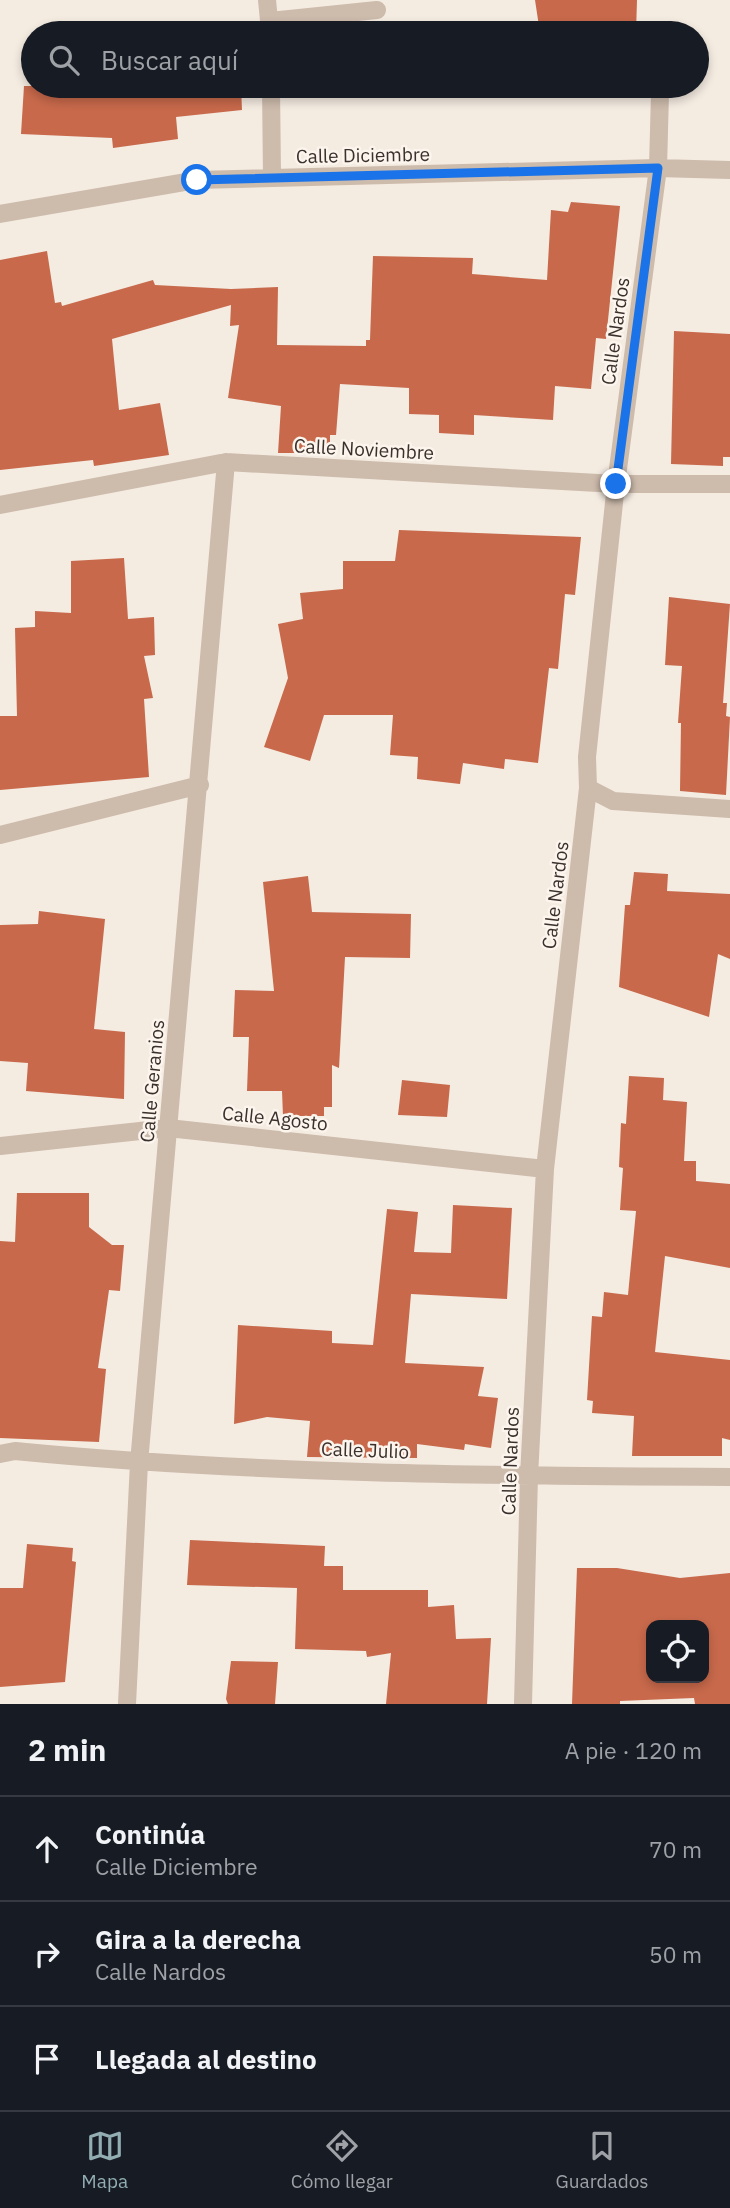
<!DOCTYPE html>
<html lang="es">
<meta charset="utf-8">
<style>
body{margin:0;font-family:"IBM Plex Sans",sans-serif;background:#242831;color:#f1f3f6}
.controls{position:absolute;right:21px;bottom:21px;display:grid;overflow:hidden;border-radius:14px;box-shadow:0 4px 10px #0003}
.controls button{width:63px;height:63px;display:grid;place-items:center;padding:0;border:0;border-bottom:2px solid #363941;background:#171b24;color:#f1f3f6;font:35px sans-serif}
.stop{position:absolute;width:21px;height:21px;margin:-16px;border:5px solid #1a73e8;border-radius:50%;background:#fff}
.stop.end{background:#1a73e8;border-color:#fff;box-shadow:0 2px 7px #0008}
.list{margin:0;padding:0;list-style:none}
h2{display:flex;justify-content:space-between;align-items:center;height:91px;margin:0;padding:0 28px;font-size:30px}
h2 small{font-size:23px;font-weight:400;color:#9ea1a6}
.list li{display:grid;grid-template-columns:46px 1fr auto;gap:21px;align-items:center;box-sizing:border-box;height:105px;padding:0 28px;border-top:2px solid #363941}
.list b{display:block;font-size:26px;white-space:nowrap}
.list p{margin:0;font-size:23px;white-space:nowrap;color:#9ea1a6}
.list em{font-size:23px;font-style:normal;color:#9ea1a6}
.icon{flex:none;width:38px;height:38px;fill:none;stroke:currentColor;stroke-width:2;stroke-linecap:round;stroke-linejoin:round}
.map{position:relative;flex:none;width:730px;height:1704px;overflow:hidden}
.search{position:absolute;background:#171b24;box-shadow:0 4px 10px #0003;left:21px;right:21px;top:21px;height:77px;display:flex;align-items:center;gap:18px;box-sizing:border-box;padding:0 24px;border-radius:38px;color:#9ea1a6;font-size:26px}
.sheet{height:406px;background:#171b24}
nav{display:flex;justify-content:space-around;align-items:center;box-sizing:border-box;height:98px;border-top:2px solid #363941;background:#171b24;font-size:19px;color:#9ea1a6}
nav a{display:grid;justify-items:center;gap:4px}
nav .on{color:#92aeb2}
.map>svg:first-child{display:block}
</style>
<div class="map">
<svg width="730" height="1704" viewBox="0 0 730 1704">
<rect width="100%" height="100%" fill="#f4ebe1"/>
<path fill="#c8694b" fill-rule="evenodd" d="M535,0h102l-1,33h-96z
M24,86h217l1,24 -66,7 2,22 -65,9 -1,-10 -91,-4z
M571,202l49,4 -14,133 -10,-1 -5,51 -36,-3 -2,34 -79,-5v20l-35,-2v-18l-30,-1v-26l-69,-4 -4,51h-6v18h-52l3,-47 -53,-8 11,-73 -9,1 1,-21 -119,34 7,71 41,-7 9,52 -75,11 -1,-6 -93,10v-210l47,-9 8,52 6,-1 1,4 91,-26 2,5 76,4 47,-2 -1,58 89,1v-6h4l3,-84 100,2 -1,16 75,6 4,-70 17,2z
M674,331l56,3v123h-7v9l-52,-2z
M399,530l182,7 -6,58 -10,-1 -7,75 -9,-1 -11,95 -33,-4 -1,10 -41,-6 -3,21 -43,-5 1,-22 -28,-2 3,-40h-69l-14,46 -46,-14 24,-69 -10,-54 25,-5 -3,-26 43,-4v-28h52z
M124,558l4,61 26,-2 1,38 -11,1 9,42 -9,1 5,78 -149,13v-74h17l-2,-88 20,-1v-16l36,2v-52z
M669,597l61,7 -7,99h4l-1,13 4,1 -4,78 -46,-4 1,-68h-3l4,-57 -17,-1z
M634,872l34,2 -1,17 63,3v65l-12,-5 -9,63 -90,-30 6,-82h5z
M308,876l4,36 99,2 -1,44 -65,-1 -6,111 -7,-3v42h-8v9h-41l-1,-25h-35l2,-54h-16l2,-47 39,1 -11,-109z
M39,911l66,8 -11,110 31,3 -1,67 -98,-8 2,-28 -28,-2v-136l38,-1z
M629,1076l35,2 -1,22 24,2 -3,59h12v20l34,3v84l-65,-12 -10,96 75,8v80l-8,-2v18h-90l2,-40 -42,-3 1,-12 -6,-1 5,-84 10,1 2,-25 24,3 8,-84 -16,-1 3,-42 -4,-1 2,-44 5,1z
M402,1080l48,5 -3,32 -49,-2z
M17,1193h72v34l23,18h12l-4,46 -11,-1 -11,78 8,1 -7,73 -99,-4v-197l15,1z
M453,1205l59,3 -5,91 -96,-5 -6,69 79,4 -6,29 20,2 -7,50 -26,-4 -1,6 -47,-6v14l-110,-1 3,-36 -43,-4 -33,7 4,-99 94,6v12l41,2 14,-136 31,3 -4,40 37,1z
M190,1540l135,6 -1,20h19v24h85v17l26,-2 2,34 35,-1 -4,66h-101l5,-51 -24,4 -1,-6 -71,-2 2,-61 -110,-3z
M27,1544l46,4 -1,13 4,1 -11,120 -65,5v-99h23z
M577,1568h40l63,10 50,-5v131h-35l-1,-6 -74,3v3h-48zM651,1625h53v53h-53z
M231,1661l47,1 -3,42h-47l-2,-5z"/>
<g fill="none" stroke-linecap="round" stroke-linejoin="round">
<path stroke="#cdbbac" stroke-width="18" d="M267,0l3,31
M270,21l107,-11
M271,86l1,92
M0,214l197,-34 461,-12 72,2
M0,505l226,-43 390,22h114
M588,788l25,13 117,8
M0,835l200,-50
M0,1146l168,-18 377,41
M0,1454l15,-3c237,23 477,25 715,26
M127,1704l12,-241 87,-1001
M523,1704l6,-228 16,-307 43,-381 -1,-31 29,-273 42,-316 2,-75"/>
</g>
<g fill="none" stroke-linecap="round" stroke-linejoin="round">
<path stroke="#1a73e8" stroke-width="9" d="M197,180l461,-12 -42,316"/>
</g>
<g text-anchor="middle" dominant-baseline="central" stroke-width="5" stroke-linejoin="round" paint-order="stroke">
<g font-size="19" fill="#3b302b" stroke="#fbf5ee">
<text transform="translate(363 155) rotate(-1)">Calle Diciembre</text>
<text transform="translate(615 331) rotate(-82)">Calle Nardos</text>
<text transform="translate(364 449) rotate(3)">Calle Noviembre</text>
<text transform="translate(555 895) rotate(-83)">Calle Nardos</text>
<text transform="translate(152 1081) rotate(-85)">Calle Geranios</text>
<text transform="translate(275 1118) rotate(6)">Calle Agosto</text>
<text transform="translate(365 1450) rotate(2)">Calle Julio</text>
<text transform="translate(510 1461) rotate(-88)">Calle Nardos</text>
</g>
</g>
</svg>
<div class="controls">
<button><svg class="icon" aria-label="locate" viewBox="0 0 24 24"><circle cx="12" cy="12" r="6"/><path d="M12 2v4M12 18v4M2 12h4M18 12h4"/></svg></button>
</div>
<div class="stop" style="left:197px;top:180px"></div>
<div class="stop end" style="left:616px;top:484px"></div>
<div class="search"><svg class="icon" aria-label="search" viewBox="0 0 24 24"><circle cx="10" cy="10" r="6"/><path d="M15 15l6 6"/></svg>Buscar aquí</div>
</div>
<section class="sheet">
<h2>2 min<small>A pie · 120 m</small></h2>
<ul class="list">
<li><svg class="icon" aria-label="ahead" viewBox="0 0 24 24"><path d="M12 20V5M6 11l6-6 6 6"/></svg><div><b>Continúa</b><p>Calle Diciembre</p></div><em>70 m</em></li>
<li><svg class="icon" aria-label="right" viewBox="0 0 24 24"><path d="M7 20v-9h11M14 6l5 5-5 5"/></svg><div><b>Gira a la derecha</b><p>Calle Nardos</p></div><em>50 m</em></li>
<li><svg class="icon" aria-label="arrive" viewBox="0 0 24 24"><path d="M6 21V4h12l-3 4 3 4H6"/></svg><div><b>Llegada al destino</b></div></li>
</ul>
</section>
<nav>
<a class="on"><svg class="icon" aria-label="map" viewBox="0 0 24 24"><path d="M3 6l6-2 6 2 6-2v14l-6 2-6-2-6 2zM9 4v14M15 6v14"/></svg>Mapa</a>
<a><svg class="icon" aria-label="directions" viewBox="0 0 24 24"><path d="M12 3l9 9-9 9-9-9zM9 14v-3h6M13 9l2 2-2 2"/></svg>Cómo llegar</a>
<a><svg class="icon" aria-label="saved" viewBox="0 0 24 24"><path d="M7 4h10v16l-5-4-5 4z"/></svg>Guardados</a>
</nav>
